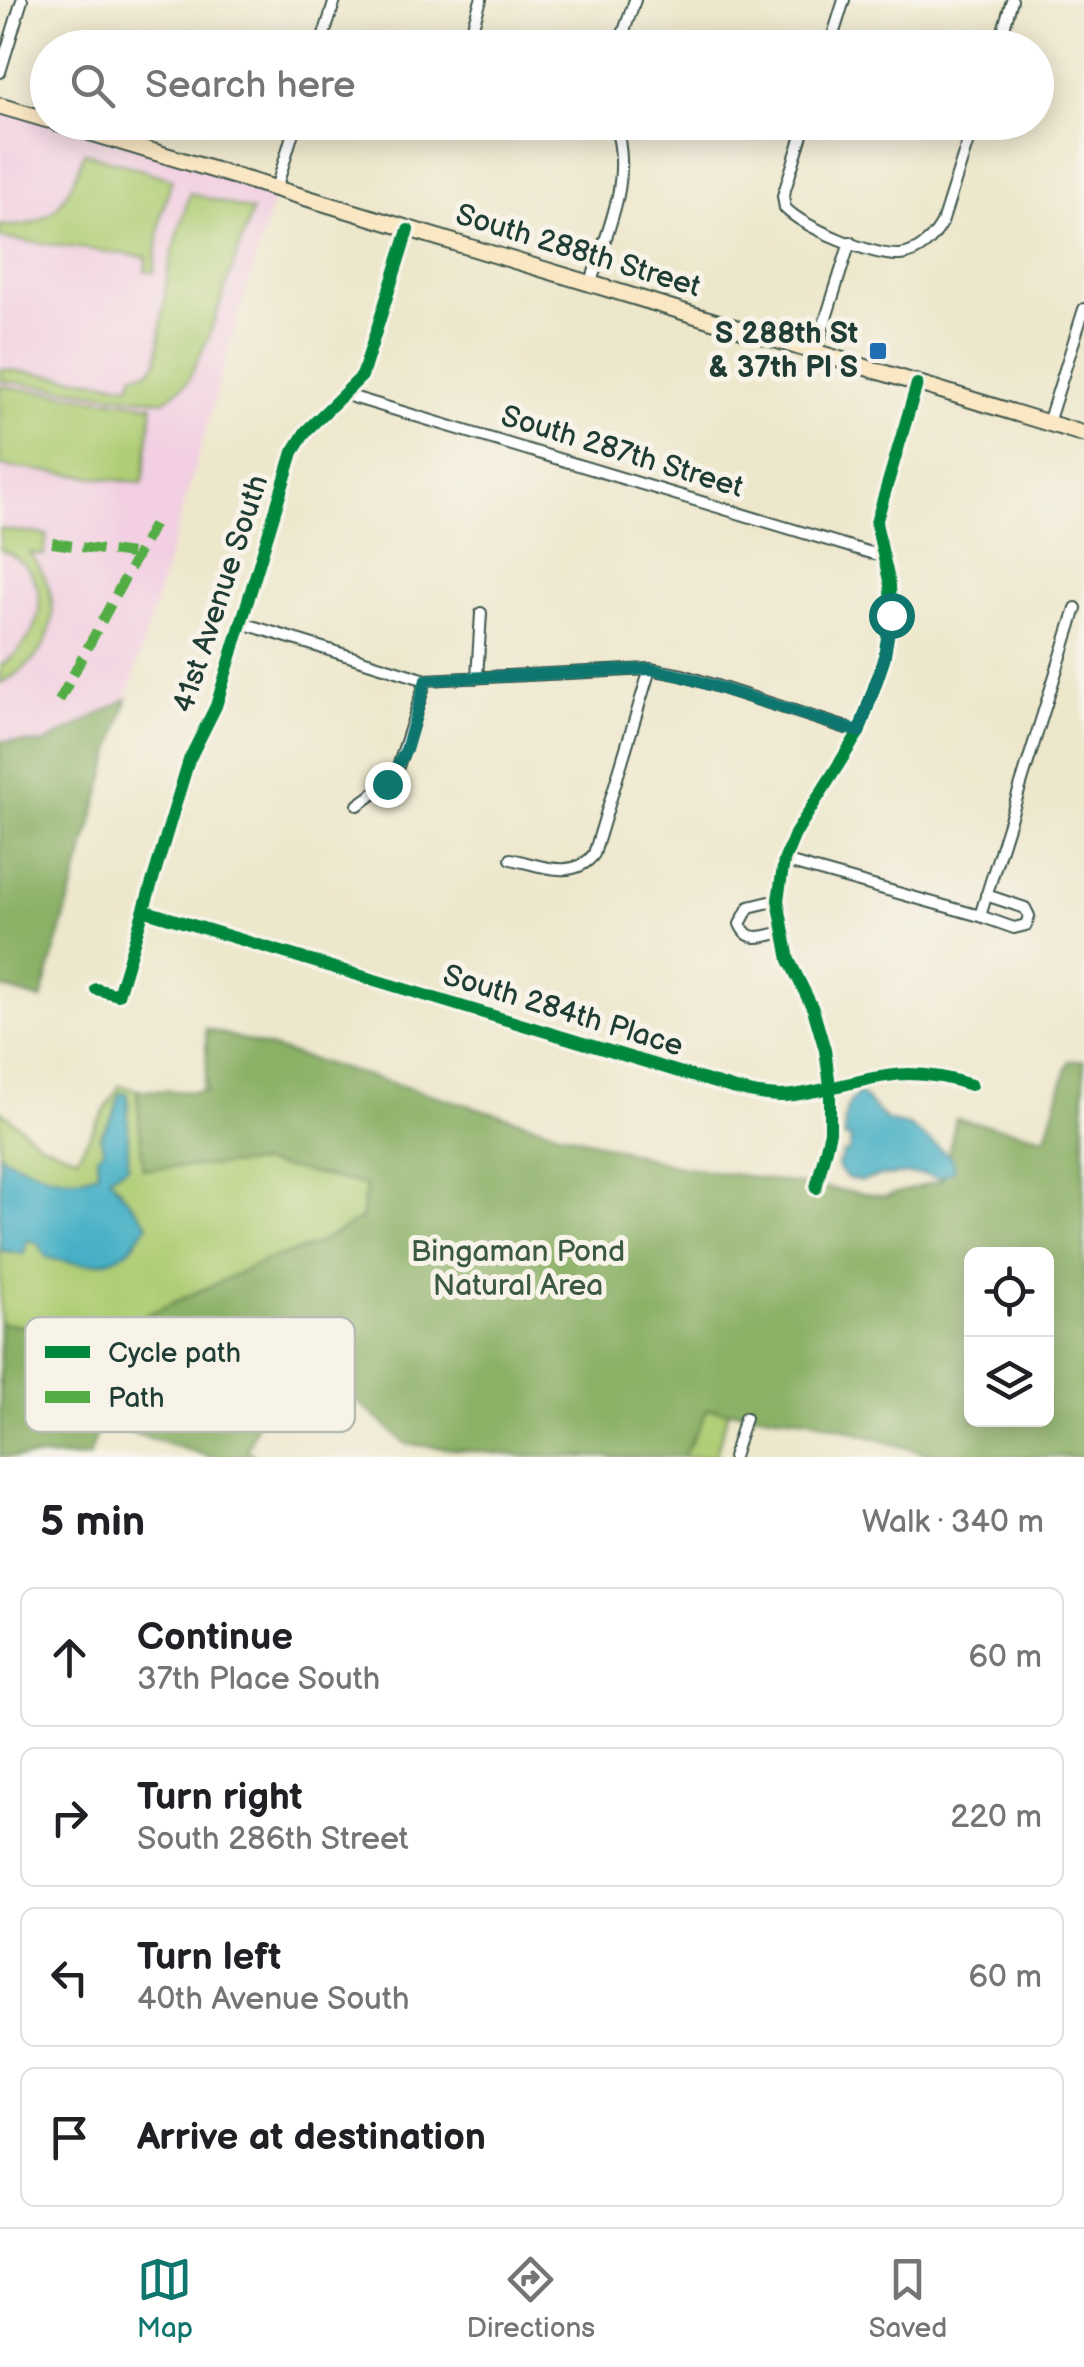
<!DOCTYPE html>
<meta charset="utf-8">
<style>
body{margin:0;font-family:"Balsamiq Sans",sans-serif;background:#f2f2f2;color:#202124}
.controls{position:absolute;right:30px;bottom:30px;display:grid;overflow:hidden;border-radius:15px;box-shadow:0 5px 25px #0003}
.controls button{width:90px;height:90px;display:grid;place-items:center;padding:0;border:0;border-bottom:2px solid #e0e0e0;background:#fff;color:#202124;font:50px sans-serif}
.stop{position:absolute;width:30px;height:30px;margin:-22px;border:8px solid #0f766e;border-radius:50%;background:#fff}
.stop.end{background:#0f766e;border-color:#fff;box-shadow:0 2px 10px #0008}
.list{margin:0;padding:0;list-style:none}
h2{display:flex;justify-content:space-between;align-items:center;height:130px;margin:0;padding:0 40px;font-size:42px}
h2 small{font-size:32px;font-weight:400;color:#757577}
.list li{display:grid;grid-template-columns:65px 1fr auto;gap:30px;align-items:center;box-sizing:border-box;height:140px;margin:0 20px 20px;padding:0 20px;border:2px solid #e0e0e0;border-radius:15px}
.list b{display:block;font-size:38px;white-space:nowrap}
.list p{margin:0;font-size:32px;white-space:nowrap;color:#757577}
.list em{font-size:32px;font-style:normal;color:#757577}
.icon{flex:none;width:55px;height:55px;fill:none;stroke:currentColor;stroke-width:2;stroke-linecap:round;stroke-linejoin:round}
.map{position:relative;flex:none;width:1084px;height:1457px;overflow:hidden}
.search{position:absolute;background:#fff;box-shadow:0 5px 25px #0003;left:30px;right:30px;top:30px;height:110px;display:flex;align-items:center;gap:25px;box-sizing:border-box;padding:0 35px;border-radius:55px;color:#757577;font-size:38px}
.sheet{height:770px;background:#fff}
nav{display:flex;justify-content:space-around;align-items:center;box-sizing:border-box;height:140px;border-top:2px solid #e0e0e0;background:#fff;font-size:28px;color:#757577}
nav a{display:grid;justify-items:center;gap:5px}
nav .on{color:#0f766e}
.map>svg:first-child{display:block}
</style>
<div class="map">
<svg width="1084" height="1457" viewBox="0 0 1084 1457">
<rect width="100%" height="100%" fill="#f7f3e8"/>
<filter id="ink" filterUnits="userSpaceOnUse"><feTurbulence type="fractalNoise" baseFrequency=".01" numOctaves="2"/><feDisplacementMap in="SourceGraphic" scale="20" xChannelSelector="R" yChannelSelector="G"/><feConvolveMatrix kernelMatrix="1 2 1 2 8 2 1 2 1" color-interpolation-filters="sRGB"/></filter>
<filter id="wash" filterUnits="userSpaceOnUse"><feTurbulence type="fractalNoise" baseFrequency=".0048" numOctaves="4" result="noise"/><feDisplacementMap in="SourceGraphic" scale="40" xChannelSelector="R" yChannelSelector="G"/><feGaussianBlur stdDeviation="2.25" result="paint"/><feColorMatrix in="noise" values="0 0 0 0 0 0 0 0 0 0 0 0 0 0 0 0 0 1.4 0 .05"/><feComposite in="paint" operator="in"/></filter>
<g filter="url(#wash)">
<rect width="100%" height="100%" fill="#ede7cc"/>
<path fill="#f2cfe2" d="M0,106l276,83 -149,510 -84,45 -43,-3z"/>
<path fill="#afcd74" stroke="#678554" stroke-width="2.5" d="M84,152l88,27 -11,37 -7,56 -9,-1 2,-14 -147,-19v-13c52,7 70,-29 84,-73z
M190,193l62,18 -44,128 -21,44 -23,18 -164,-20v-12l131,16 2,-11 16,-3 8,-10 11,-91z
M0,386l153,19 -10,78 -143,-17z
M0,529l47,6 -3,20 -15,-2c40,46 28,105 -29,130v-17c47,-29 58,-93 0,-117z
M220,1033l752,221v166h74l38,37 -347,-76 -22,76h-61l-292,-244 -1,6 -48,27 -313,137v-133l23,4 3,-15 12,4 110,-19 -39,-48 11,-82 -6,20 -14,22 4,13 -7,8 1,15c-30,16 -69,-3 -98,-17v-45l40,33 37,14 43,-72 17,5 6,78 34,-1z"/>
<path fill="#8bb066" stroke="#55764d" stroke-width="2.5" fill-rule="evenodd" d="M127,699l-86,301 -41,-13v-246l43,3z
M206,1029l467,136 211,32 58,-17 14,-61 90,18 23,-76 15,-1v397h-146l-129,-38 -101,-10 -25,48h-152l-125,-13 -105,-93 -27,29 -27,70 9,7h-45l-111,-34 -11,34h-89v-134l40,5 80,-1 145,-66 48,-15 48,-27 5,-34 -104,-22 -119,6 -6,-79 70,2zM972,1254h74v166h-74z"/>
<path fill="#47b0c6" stroke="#33767d" stroke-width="2.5" d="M120,1093h8v73l-19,11 39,47c-6,8 -13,21 -21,27 -22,18 -56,13 -81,6l-8,-14 -11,-3 -3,14 -24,-4v-95c29,14 68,33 98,17l-1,-16 7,-7 -4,-12 14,-23z
M860,1093l27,28 22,5 43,32 2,12 -15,8 -18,-4 -41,2 -19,5 -14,-3 -10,-11 6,-13 6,-3 2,-12 -7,-2c1,-19 -1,-34 16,-44z"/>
</g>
<g filter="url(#ink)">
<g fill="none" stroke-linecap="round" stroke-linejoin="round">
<g stroke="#3e564b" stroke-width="14">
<path id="street" d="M320,48l15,-48
M466,48l15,-48
M618,48l17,-48
M829,48l15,-48
M998,48l14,-48
M0,72l22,-72
M806,122l-23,74 2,12c20,20 87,48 115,47 19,-2 34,-17 42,-32l32,-101
M276,189l20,-67
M591,282c17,-54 43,-104 23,-160
M815,353l35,-111
M346,395l538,162
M1048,423l36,-114
M242,623l184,57 224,-11 32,6 177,57
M477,678l4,-65
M358,805l29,-21 10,-14 29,-90
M511,859c28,6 63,22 83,-5l56,-185
M784,861l196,55 34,12 12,-3 3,-9 -4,-8 -39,-13
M778,900l-29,7 -9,17c8,20 25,12 42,8
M146,911l586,177c20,5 41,10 62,7 73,-11 101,-35 177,-10
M980,916l96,-308
M96,989l22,6 71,-235 27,-54 77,-254 13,-21 56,-55 46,-146
M816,1188l14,-56v-46l-5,-36 -12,-41 -24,-49 -11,-60 6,-39 11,-27 64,-102 25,-73 7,-44 -1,-30 -14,-62 41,-139
M733,1457l12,-39"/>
</g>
<g stroke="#3e564b" stroke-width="19">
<path id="secondary" d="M0,106l48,14
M55,122c344,103 686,207 1029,312"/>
</g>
<use href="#street" stroke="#fff" stroke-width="10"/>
<use href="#secondary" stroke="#fae7c3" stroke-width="15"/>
<path stroke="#52ad45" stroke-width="10" stroke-dasharray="20 10" stroke-linecap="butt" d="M52,543l86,12
M59,701l97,-181"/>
<g stroke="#f7f3e8" stroke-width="19">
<path id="cycleway" d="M146,911l586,177c20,5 41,10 62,7 73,-11 101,-35 177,-10
M96,989l22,6 71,-235 27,-54 77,-254 13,-21 56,-55 46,-146
M816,1188l14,-56v-46l-5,-36 -12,-41 -24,-49 -11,-60 6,-39 11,-27 64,-102 25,-73 7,-44 -1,-30 -14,-62 41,-139"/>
</g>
<use href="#cycleway" stroke="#00873e" stroke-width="12"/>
</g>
</g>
<g fill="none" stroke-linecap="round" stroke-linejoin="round" filter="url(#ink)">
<path stroke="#0f766e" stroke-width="12" d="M387,784l19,-34 20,-70 224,-11 32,7 177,56 25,-73 7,-44"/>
</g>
<rect fill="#1f6fb2" stroke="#f7f3e8" stroke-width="4" x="868" y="341" width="20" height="20" rx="5"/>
<g text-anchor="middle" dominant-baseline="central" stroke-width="10" stroke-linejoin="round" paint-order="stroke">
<g font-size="30" fill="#1f3d34" stroke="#f7f3e8">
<text transform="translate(578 251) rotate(17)">South 288th Street</text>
<text transform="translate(622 452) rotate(17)">South 287th Street</text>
<text transform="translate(221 594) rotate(-72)">41st Avenue South</text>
<text transform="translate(563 1011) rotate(17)">South 284th Place</text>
</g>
<g font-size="30" font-weight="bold" fill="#1f3d34" stroke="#f7f3e8" text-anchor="end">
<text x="858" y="334">S 288th St<tspan x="858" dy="34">&amp; 37th Pl S</tspan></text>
</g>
<g font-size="30" fill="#3c5a41" stroke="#f7f3e8">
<text x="518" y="1252">Bingaman Pond<tspan x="518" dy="34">Natural Area</tspan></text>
</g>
</g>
<rect x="25" y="1317" width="330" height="115" rx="15" fill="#f7f3e8" stroke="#b6bcb2" stroke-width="2.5"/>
<rect x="45" y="1346" width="45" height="12" fill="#00873e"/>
<rect x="45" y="1391" width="45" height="12" fill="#52ad45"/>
<g font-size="28" fill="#1f3d34">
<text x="108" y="1362">Cycle path</text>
<text x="108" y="1407">Path</text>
</g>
</svg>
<div class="controls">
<button><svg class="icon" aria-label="locate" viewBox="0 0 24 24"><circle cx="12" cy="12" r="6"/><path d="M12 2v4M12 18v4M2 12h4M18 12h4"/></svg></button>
<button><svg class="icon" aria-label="layers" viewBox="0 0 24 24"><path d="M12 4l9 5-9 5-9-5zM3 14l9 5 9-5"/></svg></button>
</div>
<div class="stop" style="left:891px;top:615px"></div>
<div class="stop end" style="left:387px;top:784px"></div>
<div class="search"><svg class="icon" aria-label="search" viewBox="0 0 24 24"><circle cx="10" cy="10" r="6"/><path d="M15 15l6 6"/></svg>Search here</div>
</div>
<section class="sheet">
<h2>5 min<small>Walk · 340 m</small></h2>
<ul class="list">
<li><svg class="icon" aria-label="ahead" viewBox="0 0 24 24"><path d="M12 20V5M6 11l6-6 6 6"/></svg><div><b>Continue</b><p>37th Place South</p></div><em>60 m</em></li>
<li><svg class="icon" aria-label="right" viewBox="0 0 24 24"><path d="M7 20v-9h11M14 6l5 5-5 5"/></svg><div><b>Turn right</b><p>South 286th Street</p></div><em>220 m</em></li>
<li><svg class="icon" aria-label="left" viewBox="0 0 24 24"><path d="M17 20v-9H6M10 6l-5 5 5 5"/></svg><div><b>Turn left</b><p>40th Avenue South</p></div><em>60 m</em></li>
<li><svg class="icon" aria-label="arrive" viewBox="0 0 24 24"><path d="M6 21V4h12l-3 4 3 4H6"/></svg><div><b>Arrive at destination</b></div></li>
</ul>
</section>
<nav>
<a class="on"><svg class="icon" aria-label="map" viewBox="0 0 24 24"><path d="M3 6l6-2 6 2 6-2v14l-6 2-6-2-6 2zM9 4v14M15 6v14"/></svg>Map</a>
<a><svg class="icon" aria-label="directions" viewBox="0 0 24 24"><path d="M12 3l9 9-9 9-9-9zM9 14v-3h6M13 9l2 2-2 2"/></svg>Directions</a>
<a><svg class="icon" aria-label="saved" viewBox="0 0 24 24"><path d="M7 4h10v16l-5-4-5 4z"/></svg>Saved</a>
</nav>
